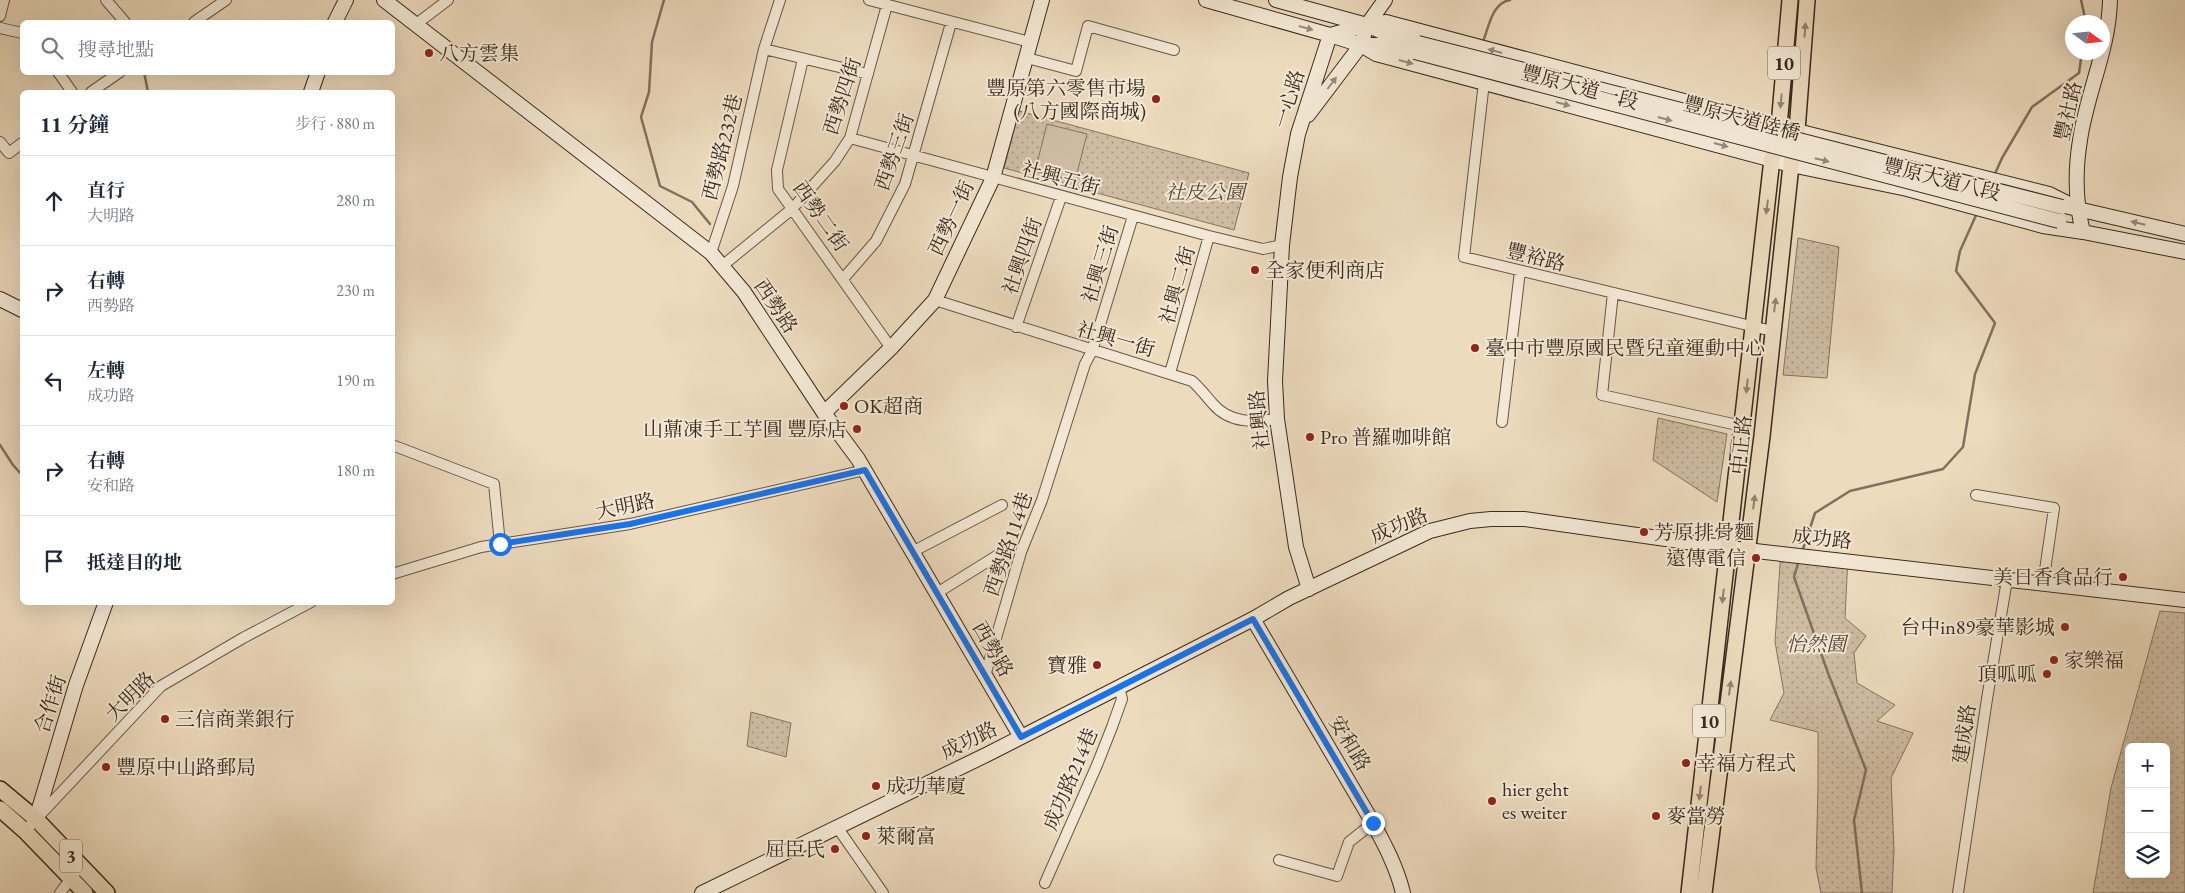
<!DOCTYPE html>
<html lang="zh-TW">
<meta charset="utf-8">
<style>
body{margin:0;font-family:"EB Garamond","Noto Serif TC",serif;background:#f6f6f7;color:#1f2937}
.controls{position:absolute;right:15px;bottom:15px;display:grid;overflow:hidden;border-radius:8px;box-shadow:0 5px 20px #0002}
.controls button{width:45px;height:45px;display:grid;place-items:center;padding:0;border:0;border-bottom:1px solid #e0e1e3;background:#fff;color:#1f2937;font:25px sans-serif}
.compass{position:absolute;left:2065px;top:15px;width:45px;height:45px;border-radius:50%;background:#fff;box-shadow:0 5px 20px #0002;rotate:105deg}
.stop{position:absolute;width:15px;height:15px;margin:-11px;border:4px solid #1a73e8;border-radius:50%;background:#fff}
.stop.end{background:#1a73e8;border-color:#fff;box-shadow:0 1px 5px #0008}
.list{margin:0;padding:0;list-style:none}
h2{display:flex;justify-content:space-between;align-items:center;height:65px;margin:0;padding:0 20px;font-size:21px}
h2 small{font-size:16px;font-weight:400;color:#747a83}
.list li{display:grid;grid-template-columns:32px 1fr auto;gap:15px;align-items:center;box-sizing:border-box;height:90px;padding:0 20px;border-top:1px solid #e0e1e3}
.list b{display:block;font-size:19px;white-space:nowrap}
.list p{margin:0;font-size:16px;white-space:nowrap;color:#747a83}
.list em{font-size:16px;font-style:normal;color:#747a83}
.icon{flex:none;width:28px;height:28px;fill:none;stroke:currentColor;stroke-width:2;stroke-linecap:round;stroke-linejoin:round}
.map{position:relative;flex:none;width:2185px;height:893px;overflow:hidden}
.search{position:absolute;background:#fff;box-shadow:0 5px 20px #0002;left:20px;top:20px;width:375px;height:55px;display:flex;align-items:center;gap:12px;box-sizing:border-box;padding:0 18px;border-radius:8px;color:#747a83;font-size:19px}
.panel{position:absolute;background:#fff;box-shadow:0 5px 20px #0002;left:20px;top:90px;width:375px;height:515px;border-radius:8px}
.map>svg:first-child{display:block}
</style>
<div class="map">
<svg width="2185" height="893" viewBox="0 0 2185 893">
<defs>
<pattern id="grass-dots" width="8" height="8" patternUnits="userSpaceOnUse" patternTransform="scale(1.25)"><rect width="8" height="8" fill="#cfbda3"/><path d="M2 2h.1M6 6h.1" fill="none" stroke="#a99a84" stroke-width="1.8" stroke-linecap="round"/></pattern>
</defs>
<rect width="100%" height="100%" fill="#eddbbe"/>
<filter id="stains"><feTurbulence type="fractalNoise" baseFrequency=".004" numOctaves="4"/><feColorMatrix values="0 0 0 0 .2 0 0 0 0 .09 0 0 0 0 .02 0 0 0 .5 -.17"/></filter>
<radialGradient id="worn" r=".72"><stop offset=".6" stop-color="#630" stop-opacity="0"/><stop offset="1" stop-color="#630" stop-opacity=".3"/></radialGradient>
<path fill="url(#grass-dots)" stroke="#857460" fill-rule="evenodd" d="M1019,111l230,62 -15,57 -230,-62z
M1798,238l41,9 -12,131 -44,-3z
M1658,418l69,16 -10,68 -64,-42z
M1781,549l67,7 -3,62 21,18 -12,17 3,30 38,22 -18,16 36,12 -22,45 3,72 -2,43h-71l-5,-25 2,-82v-54l-48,-12 14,-27 -9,-51z
M2160,611l25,2v280h-92l18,-105zM2129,747h37v127h-37z
M751,712l40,11 -5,34 -39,-11z"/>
<path fill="#cfbda3" stroke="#857460" d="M1047,124l40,10 -12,47 -40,-10z"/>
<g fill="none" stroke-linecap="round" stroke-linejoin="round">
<path stroke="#81705d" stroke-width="2.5" d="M664,0l-12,42 -3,50 -8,25 19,69 32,16 18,22
M2081,0l5,22
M1483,42c6,-16 9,-39 27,-42
M144,72l4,20
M1994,176l8,-18 30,-51 47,-34 3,-21
M0,445l13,20 9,10
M1802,552l13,-39 35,-22 93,-22 20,-22 12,-73 20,-51 -39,-52 4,-20 17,-38
M1799,560l-5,17 34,96 38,97 -12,50 8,73"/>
<g stroke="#685645" stroke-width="12">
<path id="street" d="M106,0l19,22
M869,0l161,42
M0,16l4,-16
M194,22l32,-22
M415,25l33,-25
M0,28l22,5
M764,49l104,25
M1027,58l49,13 12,-45 86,24
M803,59l-26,111 1,19 113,159
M58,72l14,20
M1484,82l-20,175 308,74
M91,92l29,-20
M850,138l359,98 54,13 19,-4
M0,142l9,11 13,-10
M711,253l22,-67 31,-137 16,-49
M722,266l70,-57 43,-48 15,-23 37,-133
M843,279l33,-38 29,-57 46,-161
M1613,293l-11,102 140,31
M935,300l257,81c8,7 14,15 21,23 17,20 41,18 64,15
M1016,327l45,-130
M1170,373l39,-137
M1502,422l18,-151
M392,445l102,39 6,60
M1976,495l78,13 -11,76
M912,552l90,-47
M392,574l89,-27 149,-23 235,-54
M937,593l61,-38
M985,676l36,-124 21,-52 43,-136 7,-13 41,-135
M837,827l46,66
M25,831l136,-145 82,-48 68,-36
M1279,860l58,16 12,-34 24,-19
M1045,883l52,-118 15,-38 10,-28 -3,-12
M60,893l15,-20
M1958,893l29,-194 20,-119"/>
</g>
<g stroke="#3b2a1d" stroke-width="16">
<path id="secondary" d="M384,0l318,246 9,7 33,39 80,121 34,46 163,278
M1206,0l124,35 31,10 15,9 415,111 116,24 136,37 40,6 102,20
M1276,0l91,25 17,8 34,10
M335,22l11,-22
M1362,45h21l32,7
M311,92l7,-20
M1308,115l53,-70 6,-20 18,-25
M2069,207l116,27
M2083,232c-8,-31 -8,-61 -3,-92 7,-48 29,-91 30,-140
M0,299l22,11
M824,413l67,-65 44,-48 58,-122 49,-178
M1309,589l-13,-42 -19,-128 -2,-38 7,-136 8,-68 8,-43 32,-99 37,-10 19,-3 411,109 252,63 28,14
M1253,619l120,204c12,22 24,45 30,70
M36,819l40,-134 30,-83
M702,893l286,-139 265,-135 36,-21 141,-67 40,-10 21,-2h33l205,29 456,52"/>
</g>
<g stroke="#3b2a1d" stroke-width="18">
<path id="primary" d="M0,789l36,30 71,74
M0,809l25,22 60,62
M1689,893l83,-734 7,-33 11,-126
M1704,893l58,-457 29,-271 6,-34 10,-131"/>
</g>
<use href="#street" stroke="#f3e8d5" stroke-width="10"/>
<use href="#secondary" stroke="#f3e8d5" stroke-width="14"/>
<use href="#primary" stroke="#eddbbe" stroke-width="15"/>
<g stroke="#3b2a1d" stroke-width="16" stroke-linecap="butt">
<path id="secondary-bridge" d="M1418,43l644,164
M1415,52l644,169"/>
</g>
<use href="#secondary-bridge" stroke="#f3e8d5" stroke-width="14"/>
</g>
<defs><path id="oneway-solid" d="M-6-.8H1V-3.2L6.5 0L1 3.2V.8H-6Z" transform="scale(1.25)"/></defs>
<g fill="#978979">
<use href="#oneway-solid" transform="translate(1306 28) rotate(16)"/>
<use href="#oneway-solid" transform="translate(1495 51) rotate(-165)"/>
<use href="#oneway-solid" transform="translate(1406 62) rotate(15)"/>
<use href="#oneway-solid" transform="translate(1332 83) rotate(-53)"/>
<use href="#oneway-solid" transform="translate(1563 104) rotate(15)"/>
<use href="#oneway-solid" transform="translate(1665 119) rotate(15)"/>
<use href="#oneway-solid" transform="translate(1721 145) rotate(15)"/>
<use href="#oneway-solid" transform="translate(1822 160) rotate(14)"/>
<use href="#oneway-solid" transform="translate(2138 223) rotate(-167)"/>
</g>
<g fill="#94826e">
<use href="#oneway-solid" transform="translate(1805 30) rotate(-86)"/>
<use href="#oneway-solid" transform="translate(1781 101) rotate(95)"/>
<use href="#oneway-solid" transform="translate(1767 207) rotate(97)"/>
<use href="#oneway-solid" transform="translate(1775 305) rotate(-83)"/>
<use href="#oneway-solid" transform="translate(1747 386) rotate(96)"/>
<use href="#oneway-solid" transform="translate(1754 502) rotate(-83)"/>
<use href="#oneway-solid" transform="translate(1723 596) rotate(97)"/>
<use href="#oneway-solid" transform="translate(1730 688) rotate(-82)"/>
<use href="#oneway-solid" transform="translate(1700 793) rotate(97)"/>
</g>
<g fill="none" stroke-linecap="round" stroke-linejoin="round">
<path stroke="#1a73e8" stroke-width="6" d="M500,544l130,-20 235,-54 156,267 232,-118 120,204"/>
</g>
<g fill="#8f2418" stroke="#f3e8d5" stroke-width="2">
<circle cx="429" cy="53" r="5"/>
<circle cx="1156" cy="99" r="5"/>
<circle cx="1255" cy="270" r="5"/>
<circle cx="1475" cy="348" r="5"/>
<circle cx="844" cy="406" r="5"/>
<circle cx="857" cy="429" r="5"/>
<circle cx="1310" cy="437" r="5"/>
<circle cx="1644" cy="532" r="5"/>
<circle cx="1756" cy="558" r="5"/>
<circle cx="2123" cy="577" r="5"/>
<circle cx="2065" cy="627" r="5"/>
<circle cx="2054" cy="660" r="5"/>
<circle cx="1097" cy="665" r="5"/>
<circle cx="2047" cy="674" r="5"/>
<circle cx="165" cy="719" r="5"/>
<circle cx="1686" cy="763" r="5"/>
<circle cx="106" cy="767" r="5"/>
<circle cx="876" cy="786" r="5"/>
<circle cx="1492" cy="801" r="5"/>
<circle cx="1656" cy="816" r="5"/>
<circle cx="866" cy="836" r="5"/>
<circle cx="835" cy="849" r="5"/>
</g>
<g text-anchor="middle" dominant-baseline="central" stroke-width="4" stroke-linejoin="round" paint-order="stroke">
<g fill="#f3e8d5" stroke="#726354" stroke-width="1">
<rect x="1768" y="46.5" width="32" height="33" rx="4"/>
<rect x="1693" y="704.5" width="32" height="33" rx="4"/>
<rect x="60" y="839.5" width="22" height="33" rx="4"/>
</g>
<g font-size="19" font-weight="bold" fill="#3b2a1d">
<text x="1784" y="63">10</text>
<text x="1709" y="721">10</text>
<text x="71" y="856">3</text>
</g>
<g font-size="20" fill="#3b2a1d" stroke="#f3e8d5" text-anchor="start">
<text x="439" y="53">八方雲集</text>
<text x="1146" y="88" text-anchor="end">豐原第六零售市場<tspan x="1146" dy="23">(八方國際商城)</tspan></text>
<text x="1265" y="270">全家便利商店</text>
<text x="1485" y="348">臺中市豐原國民暨兒童運動中心</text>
<text x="854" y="406">OK超商</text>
<text x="847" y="429" text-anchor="end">山薡凍手工芋圓 豐原店</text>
<text x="1320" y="437">Pro 普羅咖啡館</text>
<text x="1654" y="532">芳原排骨麵</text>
<text x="1746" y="558" text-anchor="end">遠傳電信</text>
<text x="2113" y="577" text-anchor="end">美日香食品行</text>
<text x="2055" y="627" text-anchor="end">台中in89豪華影城</text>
<text x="2064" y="660">家樂福</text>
<text x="1087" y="665" text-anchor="end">寶雅</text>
<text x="2037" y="674" text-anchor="end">頂呱呱</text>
<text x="175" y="719">三信商業銀行</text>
<text x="1696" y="763">幸福方程式</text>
<text x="116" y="767">豐原中山路郵局</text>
<text x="886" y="786">成功華廈</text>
<text x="1502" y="789">hier geht<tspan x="1502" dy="23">es weiter</tspan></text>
<text x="1666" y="816">麥當勞</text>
<text x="876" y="836">萊爾富</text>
<text x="825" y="849" text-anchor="end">屈臣氏</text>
</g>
<g font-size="20" fill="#3b2a1d" stroke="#f3e8d5">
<text transform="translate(1580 87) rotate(15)">豐原大道一段</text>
<text transform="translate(842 96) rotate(-72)">西勢四街</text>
<text transform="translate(1289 99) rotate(-73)">一心路</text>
<text transform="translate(2068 111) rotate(-77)">豐社路</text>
<text transform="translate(1742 118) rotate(15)">豐原大道陸橋</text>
<text transform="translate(722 147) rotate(-76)">西勢路232巷</text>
<text transform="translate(894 152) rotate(-71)">西勢三街</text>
<text transform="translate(1061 178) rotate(15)">社興五街</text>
<text transform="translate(1942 179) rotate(14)">豐原大道八段</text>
<text transform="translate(821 216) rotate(55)">西勢二街</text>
<text transform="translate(951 218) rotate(-65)">西勢一街</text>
<text transform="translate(1022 256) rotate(-71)">社興四街</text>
<text transform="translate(1536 257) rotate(14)">豐裕路</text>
<text transform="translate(1100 264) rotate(-73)">社興三街</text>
<text transform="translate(1177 285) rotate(-74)">社興二街</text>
<text transform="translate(776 306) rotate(56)">西勢路</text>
<text transform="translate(1116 339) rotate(16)">社興一街</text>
<text transform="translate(1259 420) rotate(-96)">社興路</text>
<text transform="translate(1741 445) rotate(-84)">中正路</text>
<text transform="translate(625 506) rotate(-12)">大明路</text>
<text transform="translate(1399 525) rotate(-23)">成功路</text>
<text transform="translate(1822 538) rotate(6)">成功路</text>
<text transform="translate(1008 544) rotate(-71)">西勢路114巷</text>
<text transform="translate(993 649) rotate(60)">西勢路</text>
<text transform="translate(130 696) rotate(-45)">大明路</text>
<text transform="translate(50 704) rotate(-72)">合作街</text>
<text transform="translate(1964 734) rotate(-82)">建成路</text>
<text transform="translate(969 740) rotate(-26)">成功路</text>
<text transform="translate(1350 743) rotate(59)">安和路</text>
<text transform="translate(1070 779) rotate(-67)">成功路214巷</text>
</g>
<g font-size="20" font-style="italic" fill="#594738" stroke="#f3e8d5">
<text x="1205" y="192">社皮公園</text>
<text x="1816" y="644">怡然園</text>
</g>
</g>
<rect width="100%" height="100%" filter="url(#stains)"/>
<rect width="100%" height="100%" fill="url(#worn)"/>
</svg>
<div class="controls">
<button>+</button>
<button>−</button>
<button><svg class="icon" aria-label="layers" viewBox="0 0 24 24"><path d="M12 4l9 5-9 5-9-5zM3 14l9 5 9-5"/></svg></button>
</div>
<svg class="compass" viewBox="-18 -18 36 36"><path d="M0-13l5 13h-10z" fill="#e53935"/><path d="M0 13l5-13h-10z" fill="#747a83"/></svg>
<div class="stop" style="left:500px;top:544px"></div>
<div class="stop end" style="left:1373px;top:823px"></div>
<div class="search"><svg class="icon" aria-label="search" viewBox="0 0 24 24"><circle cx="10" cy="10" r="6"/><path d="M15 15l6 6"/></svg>搜尋地點</div>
<section class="panel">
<h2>11 分鐘<small>步行 · 880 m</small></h2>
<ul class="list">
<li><svg class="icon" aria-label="ahead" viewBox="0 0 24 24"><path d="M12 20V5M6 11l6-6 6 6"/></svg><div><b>直行</b><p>大明路</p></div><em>280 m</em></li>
<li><svg class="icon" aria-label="right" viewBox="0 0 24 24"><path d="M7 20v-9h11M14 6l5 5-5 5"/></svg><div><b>右轉</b><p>西勢路</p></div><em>230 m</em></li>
<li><svg class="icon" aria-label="left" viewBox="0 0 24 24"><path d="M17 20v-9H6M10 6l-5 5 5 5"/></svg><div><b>左轉</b><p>成功路</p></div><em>190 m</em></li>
<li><svg class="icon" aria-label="right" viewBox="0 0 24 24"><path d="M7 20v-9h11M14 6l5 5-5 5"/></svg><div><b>右轉</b><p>安和路</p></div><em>180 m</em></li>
<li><svg class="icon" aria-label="arrive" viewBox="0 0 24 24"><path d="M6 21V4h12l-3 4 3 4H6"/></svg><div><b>抵達目的地</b></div></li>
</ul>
</section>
</div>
